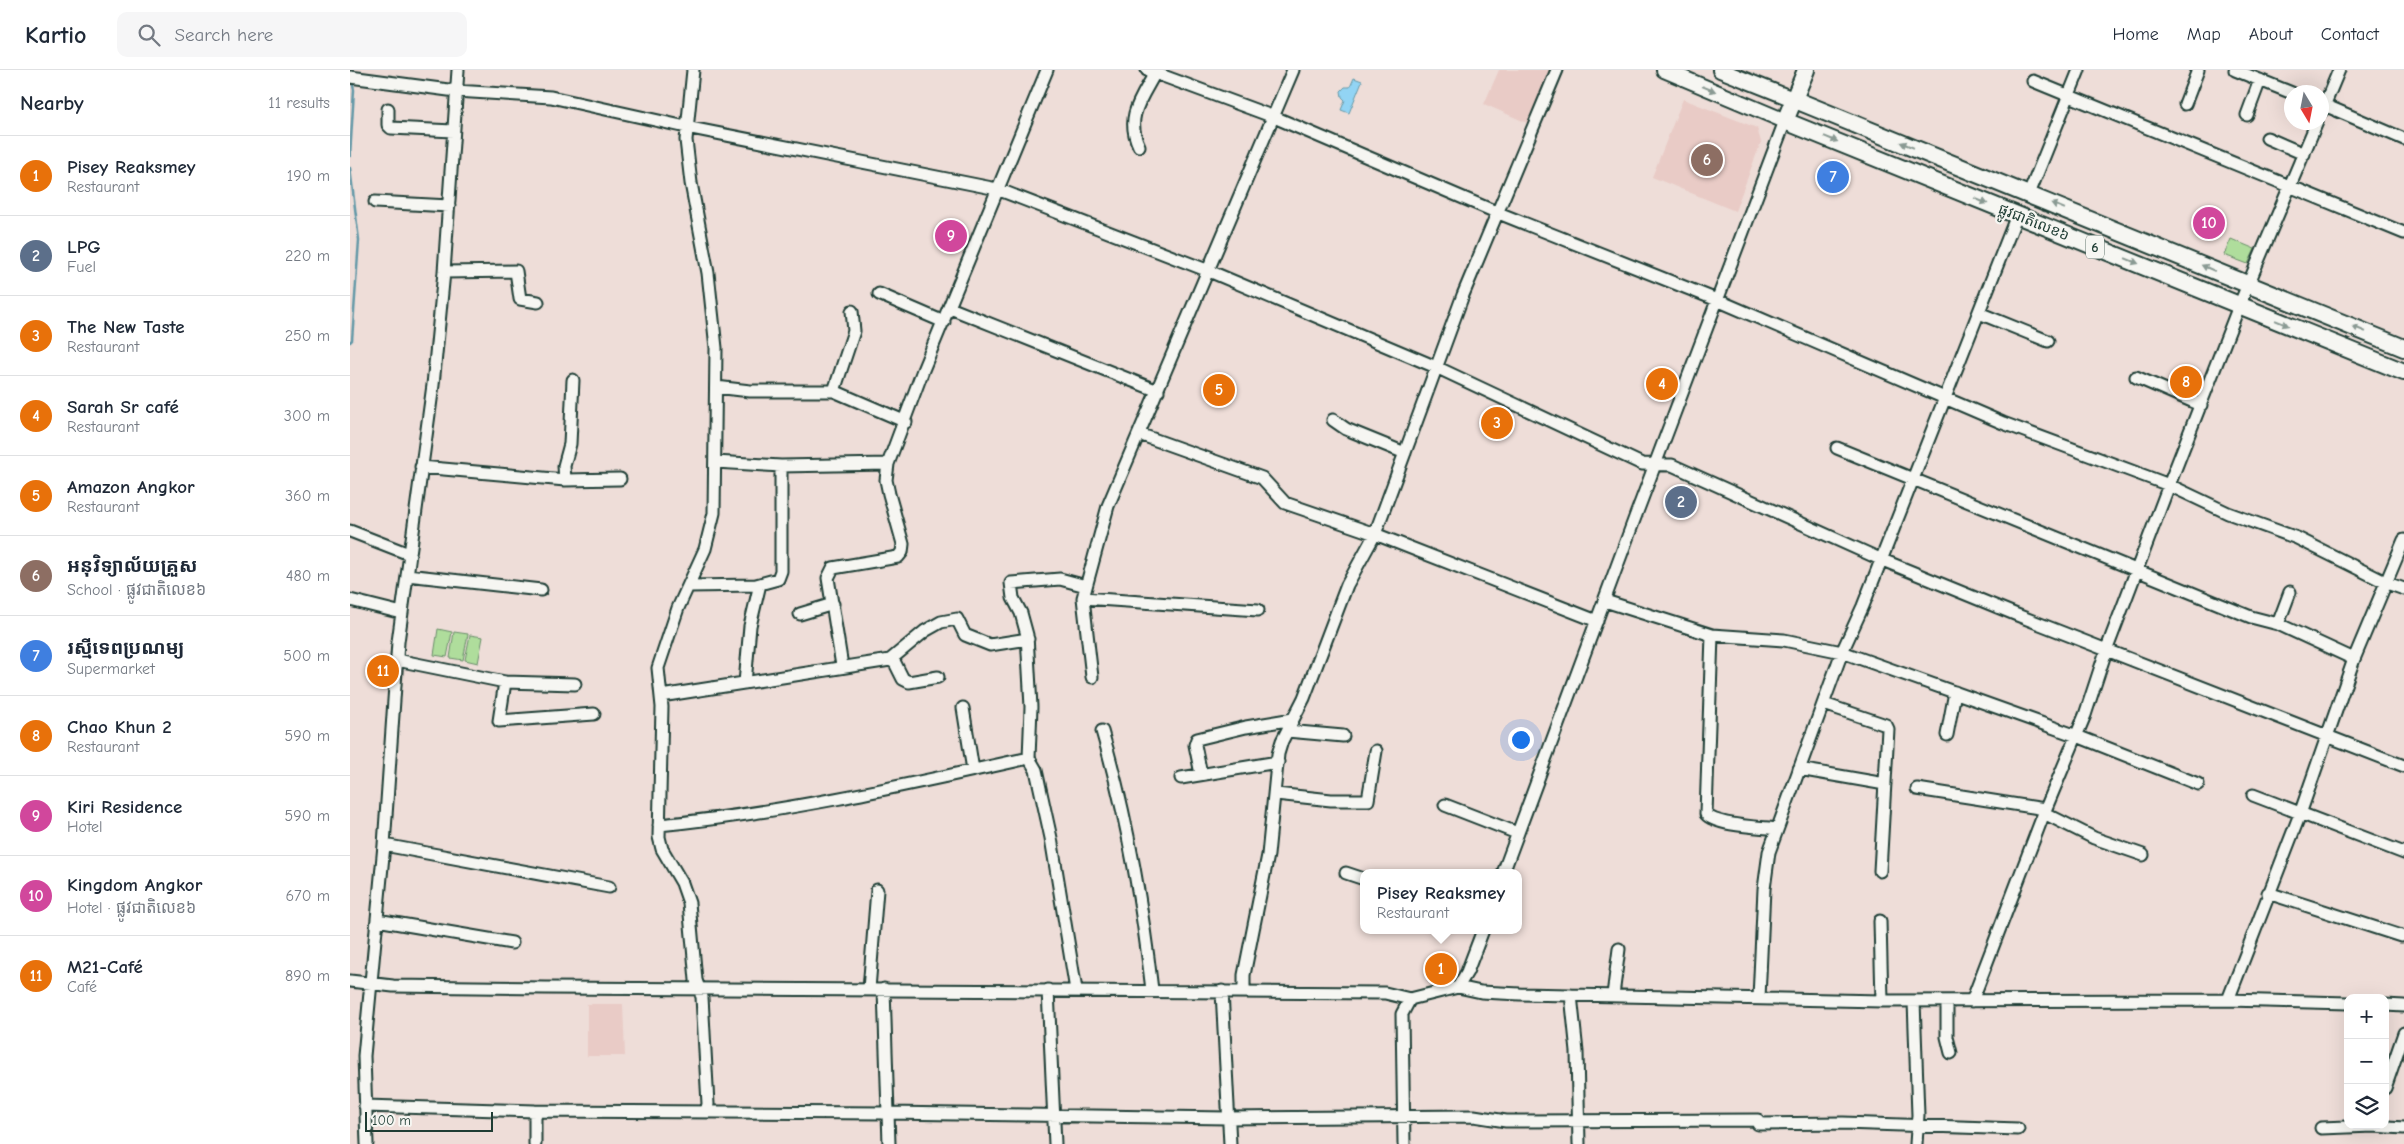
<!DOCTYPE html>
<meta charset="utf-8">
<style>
body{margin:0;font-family:"Comic Neue","Noto Sans Khmer",sans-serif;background:#f6f6f7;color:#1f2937}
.controls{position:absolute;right:15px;bottom:15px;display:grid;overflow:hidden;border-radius:10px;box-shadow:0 5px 20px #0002}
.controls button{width:45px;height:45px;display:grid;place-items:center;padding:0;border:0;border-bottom:1px solid #e0e1e3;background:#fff;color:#1f2937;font:25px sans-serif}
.compass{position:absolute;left:1934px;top:15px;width:45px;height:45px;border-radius:50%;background:#fff;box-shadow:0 5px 20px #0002;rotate:170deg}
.scale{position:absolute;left:15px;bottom:12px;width:128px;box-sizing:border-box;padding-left:5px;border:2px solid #1f3d34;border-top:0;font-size:14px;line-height:18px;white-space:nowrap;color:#1f3d34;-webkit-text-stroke:4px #f6f6f2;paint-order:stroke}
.you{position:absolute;left:1170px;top:669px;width:18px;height:18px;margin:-12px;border:4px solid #fff;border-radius:50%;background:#1a73e8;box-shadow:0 0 0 8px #1a73e833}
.badge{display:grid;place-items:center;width:32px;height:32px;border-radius:50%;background:#1f6fb2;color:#fff;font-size:16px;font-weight:700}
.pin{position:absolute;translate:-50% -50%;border:2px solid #fff;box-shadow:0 1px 5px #0006}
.popup{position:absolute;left:1010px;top:799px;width:162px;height:65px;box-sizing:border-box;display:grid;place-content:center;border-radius:10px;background:#fff;filter:drop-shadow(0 1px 4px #0005);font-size:16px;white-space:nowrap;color:#747a83}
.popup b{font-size:19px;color:#1f2937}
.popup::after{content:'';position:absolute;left:50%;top:100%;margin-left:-10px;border:10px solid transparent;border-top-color:#fff}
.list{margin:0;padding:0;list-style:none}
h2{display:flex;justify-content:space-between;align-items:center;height:65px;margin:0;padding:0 20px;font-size:21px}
h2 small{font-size:16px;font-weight:400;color:#747a83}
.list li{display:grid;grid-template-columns:32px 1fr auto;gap:15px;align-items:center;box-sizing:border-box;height:80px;padding:0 20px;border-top:1px solid #e0e1e3}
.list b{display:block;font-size:19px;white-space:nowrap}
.list p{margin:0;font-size:16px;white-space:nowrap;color:#747a83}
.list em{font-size:16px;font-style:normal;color:#747a83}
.icon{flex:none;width:28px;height:28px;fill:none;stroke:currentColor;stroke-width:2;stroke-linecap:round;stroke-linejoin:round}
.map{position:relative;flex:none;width:2054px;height:1074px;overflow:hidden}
header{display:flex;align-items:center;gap:30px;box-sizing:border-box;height:70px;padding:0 25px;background:#fff;border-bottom:1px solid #e0e1e3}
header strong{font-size:24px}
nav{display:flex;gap:28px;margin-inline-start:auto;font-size:18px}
.search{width:350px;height:45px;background:#f6f6f7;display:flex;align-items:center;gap:12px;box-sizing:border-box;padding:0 18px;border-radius:10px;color:#747a83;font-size:19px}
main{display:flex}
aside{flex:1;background:#fff}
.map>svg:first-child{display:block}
</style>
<header>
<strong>Kartio</strong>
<div class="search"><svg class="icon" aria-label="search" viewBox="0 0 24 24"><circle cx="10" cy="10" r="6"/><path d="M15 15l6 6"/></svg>Search here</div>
<nav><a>Home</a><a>Map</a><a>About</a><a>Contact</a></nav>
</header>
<main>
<aside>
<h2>Nearby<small>11 results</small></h2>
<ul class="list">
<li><span class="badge" style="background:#e8710a">1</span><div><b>Pisey Reaksmey</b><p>Restaurant</p></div><em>190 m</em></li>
<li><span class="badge" style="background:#5c6f8a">2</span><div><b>LPG</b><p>Fuel</p></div><em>220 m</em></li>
<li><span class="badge" style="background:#e8710a">3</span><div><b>The New Taste</b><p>Restaurant</p></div><em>250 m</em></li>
<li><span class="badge" style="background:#e8710a">4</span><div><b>Sarah Sr café</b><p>Restaurant</p></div><em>300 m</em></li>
<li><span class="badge" style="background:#e8710a">5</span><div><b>Amazon Angkor</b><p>Restaurant</p></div><em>360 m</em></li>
<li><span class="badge" style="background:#8d6e63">6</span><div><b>អនុវិទ្យាល័យគ្រួស</b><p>School · ផ្លូវជាតិលេខ៦</p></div><em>480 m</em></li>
<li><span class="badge" style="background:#3f7fe0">7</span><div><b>រស្មីទេពប្រណម្យ</b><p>Supermarket</p></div><em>500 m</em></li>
<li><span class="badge" style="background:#e8710a">8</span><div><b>Chao Khun 2</b><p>Restaurant</p></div><em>590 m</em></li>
<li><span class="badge" style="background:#d1479c">9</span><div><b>Kiri Residence</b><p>Hotel</p></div><em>590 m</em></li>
<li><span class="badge" style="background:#d1479c">10</span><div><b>Kingdom Angkor</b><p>Hotel · ផ្លូវជាតិលេខ៦</p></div><em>670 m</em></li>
<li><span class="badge" style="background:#e8710a">11</span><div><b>M21-Café</b><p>Café</p></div><em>890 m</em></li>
</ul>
</aside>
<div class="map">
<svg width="2054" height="1074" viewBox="0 0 2054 1074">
<rect width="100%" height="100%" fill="#eeddd8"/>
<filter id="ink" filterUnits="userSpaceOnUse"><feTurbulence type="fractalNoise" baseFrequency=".02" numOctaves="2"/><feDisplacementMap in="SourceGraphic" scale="10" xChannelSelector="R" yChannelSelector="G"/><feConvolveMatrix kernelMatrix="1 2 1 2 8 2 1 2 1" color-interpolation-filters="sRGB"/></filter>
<g filter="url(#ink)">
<path fill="#e9cbc6" d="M1149,0h56l-23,55 -48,-21z
M1333,29l74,29 4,14 -26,69 -83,-34z
M237,934h36l2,52h-38z"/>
<path fill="#afdd9c" stroke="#678d68" d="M1881,169l24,10 -7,15 -24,-9z
M88,559l14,3 -5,25 -13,-2z
M104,562l14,2 -5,26 -13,-2z
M120,565l13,2 -5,26 -13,-3z"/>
<path fill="#92d4f4" stroke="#6498a7" d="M1004,8l8,3 -13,32 -8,-3 4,-10 -3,-3 -1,-6 4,-4h5z"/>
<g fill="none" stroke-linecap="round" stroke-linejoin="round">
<path stroke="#6498a7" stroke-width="2.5" d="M0,86l4,-66 -2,-9
M0,98l9,72 -7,100 -2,2"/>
<g stroke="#1f3d34" stroke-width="15">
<path id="minor" d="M343,0l-7,70 5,43 17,90 8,75 -2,165 -9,36 -27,59 -20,60 4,39 -3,130 3,12 20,34 7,20 7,77 6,17 6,107 -2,8
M797,0l127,47 222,95 221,88 286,123 166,62 59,28 69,25 90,45 17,6
M1885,0l57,23
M0,7l106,14 95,6 135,30 311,62 212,82 227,96 206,97 30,1 208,94 137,56 387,151
M1683,11l371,152
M1835,34l13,-34
M1972,34l82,35
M38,39v16l3,3 62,3
M1972,41l17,-41
M1897,45l13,-35
M1917,68l37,16
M789,76c-14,-29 2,-47 16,-73
M1679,124l50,-124
M25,132l74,4
M94,202l72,-1 4,28 18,3
M529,224l65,28
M600,238l208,83
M1629,243l69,28
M1786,307l65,28
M366,317l34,4h84l72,31
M484,321l20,-60 -2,-20
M983,350l13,9 59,24
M789,364l123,44 23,25 90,31 222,87
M1487,378l414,169 27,7 76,35
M365,392l66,4 107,-2
M71,397l144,13 55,-1
M215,410l-1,-14 6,-22 3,-64
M0,461l59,23
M57,505l134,15
M339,516l67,-1 22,-6 3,-8v-105
M733,528l175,12
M0,530l52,13
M1255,531l107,34 72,5 58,12 235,84 121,48
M450,544l33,-10
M1928,554l12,-32
M1362,565l-6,179c10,12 55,13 71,15
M47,590l108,22 70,2
M540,590l5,3 8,16 6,3 29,-5
M492,596l-14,-88 5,-10 65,-11 4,-5 1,-8 -14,-50 -3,-14 2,-16 35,-94 124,-300
M742,607l-9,-79 25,-92 185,-436
M155,612l-6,39 95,-7
M395,613l5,-57 10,-42
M311,626l229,-36 35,-29 16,-9 16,-3 8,16 25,10 38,-6
M1474,634l62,21 2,4 -8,142
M613,638l10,62
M752,661c25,85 40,172 50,259
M937,661l56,5
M1597,665l8,-43
M1449,699l86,15
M851,704l-6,-29 2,-6 49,-12 47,-8
M831,708l97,-16
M1567,719l128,20
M926,724l55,6h37l8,-49
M1903,725l151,58
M1095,735l72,28
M1694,743l50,25 49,17
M309,755c125,-12 248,-40 370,-67
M34,775l225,42
M996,803l18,6
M1153,803l134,-361 148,-391
M1918,823l133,43
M27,850l135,23
M1530,851l2,80
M0,911l43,5 153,2 839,5 25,6
M1108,917l23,5 39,2 362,7 346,-1 120,3
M519,919l8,-99
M534,919l5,155
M698,920l7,154
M726,920l-25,-152 -15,-68 -7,-12 2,-51 -4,-72 -6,-22 -8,-15 -2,-15 49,-4 26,7
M872,921l8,153
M894,921v-16l24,-120 10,-101 4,-13 22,-43 43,-113 28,-51 88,-239 94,-225
M1221,925l6,57 2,92
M1263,925l6,-46
M1409,928l5,-109 5,-37 73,-200 21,-46 154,-391
M1878,930l72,-186 54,-155 50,-119
M1564,931l4,114 -2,29
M1597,931v36l4,16
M1622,931l72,-188 41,-98 21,-64 63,-166 70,-179 78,-184
M2035,935l19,1
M2035,1018l19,-55
M15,1036l170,5 353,2 339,5 247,-2 32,5 252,-1
M185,1041v33
M1408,1054l85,-1 175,6
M1971,1058l52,-2 31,2
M17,1074l-3,-88 20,-211 14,-203 35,-257 11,-113 14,-202
M1054,1074l-2,-130 8,-15 48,-12 9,-15 16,-42"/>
</g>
<g stroke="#1f3d34" stroke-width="18">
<path id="major" d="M1314,0l121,51
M1370,0l73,29"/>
</g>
<g stroke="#1f3d34" stroke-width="20">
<path id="highway" d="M1456,0l-21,51 619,251
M1443,29l611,249"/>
</g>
<use href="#minor" stroke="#f6f6f2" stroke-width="11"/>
<use href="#major" stroke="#f6f6f2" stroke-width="14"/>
<use href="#highway" stroke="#f6f6f2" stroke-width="16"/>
</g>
<defs><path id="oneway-solid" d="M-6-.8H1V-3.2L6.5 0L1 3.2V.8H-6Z" transform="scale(1.25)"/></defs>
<g fill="#8a9a93">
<use href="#oneway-solid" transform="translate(1359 19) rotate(22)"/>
<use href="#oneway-solid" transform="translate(1481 69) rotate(22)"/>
<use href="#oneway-solid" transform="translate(1557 75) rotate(-158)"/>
<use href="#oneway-solid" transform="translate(1631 131) rotate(22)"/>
<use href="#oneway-solid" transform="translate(1708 136) rotate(-158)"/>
<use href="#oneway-solid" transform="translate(1782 191) rotate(22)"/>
<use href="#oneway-solid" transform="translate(1858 198) rotate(-156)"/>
<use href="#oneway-solid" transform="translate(1932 253) rotate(22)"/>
<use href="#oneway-solid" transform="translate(2009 259) rotate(-158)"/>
</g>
</g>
<g text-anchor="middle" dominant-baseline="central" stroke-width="4.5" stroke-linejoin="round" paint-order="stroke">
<rect fill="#f6f6f2" stroke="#60746d" stroke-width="1" x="1736" y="165.5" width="18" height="23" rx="4"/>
<g font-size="14" font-weight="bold" fill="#1f3d34">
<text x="1745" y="177">6</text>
</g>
<g font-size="15" fill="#1f3d34" stroke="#f6f6f2">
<text transform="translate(1684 152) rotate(22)">ផ្លូវជាតិលេខ៦</text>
</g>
</g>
</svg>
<div class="controls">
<button>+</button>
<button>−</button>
<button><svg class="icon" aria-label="layers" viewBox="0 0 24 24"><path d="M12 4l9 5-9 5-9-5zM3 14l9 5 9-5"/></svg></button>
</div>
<svg class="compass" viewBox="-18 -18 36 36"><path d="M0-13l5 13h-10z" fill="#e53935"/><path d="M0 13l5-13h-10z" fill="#747a83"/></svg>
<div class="scale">100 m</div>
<div class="you"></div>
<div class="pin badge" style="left:1091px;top:899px;background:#e8710a">1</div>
<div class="popup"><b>Pisey Reaksmey</b>Restaurant</div>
<div class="pin badge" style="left:1331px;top:432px;background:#5c6f8a">2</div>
<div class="pin badge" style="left:1147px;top:353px;background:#e8710a">3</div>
<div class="pin badge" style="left:1312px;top:314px;background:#e8710a">4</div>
<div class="pin badge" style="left:869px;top:320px;background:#e8710a">5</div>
<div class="pin badge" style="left:1357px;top:90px;background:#8d6e63">6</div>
<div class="pin badge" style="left:1483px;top:107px;background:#3f7fe0">7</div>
<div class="pin badge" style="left:1836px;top:312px;background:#e8710a">8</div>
<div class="pin badge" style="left:601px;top:166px;background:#d1479c">9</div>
<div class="pin badge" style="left:1859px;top:153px;background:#d1479c">10</div>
<div class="pin badge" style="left:33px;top:601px;background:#e8710a">11</div>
</div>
</main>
